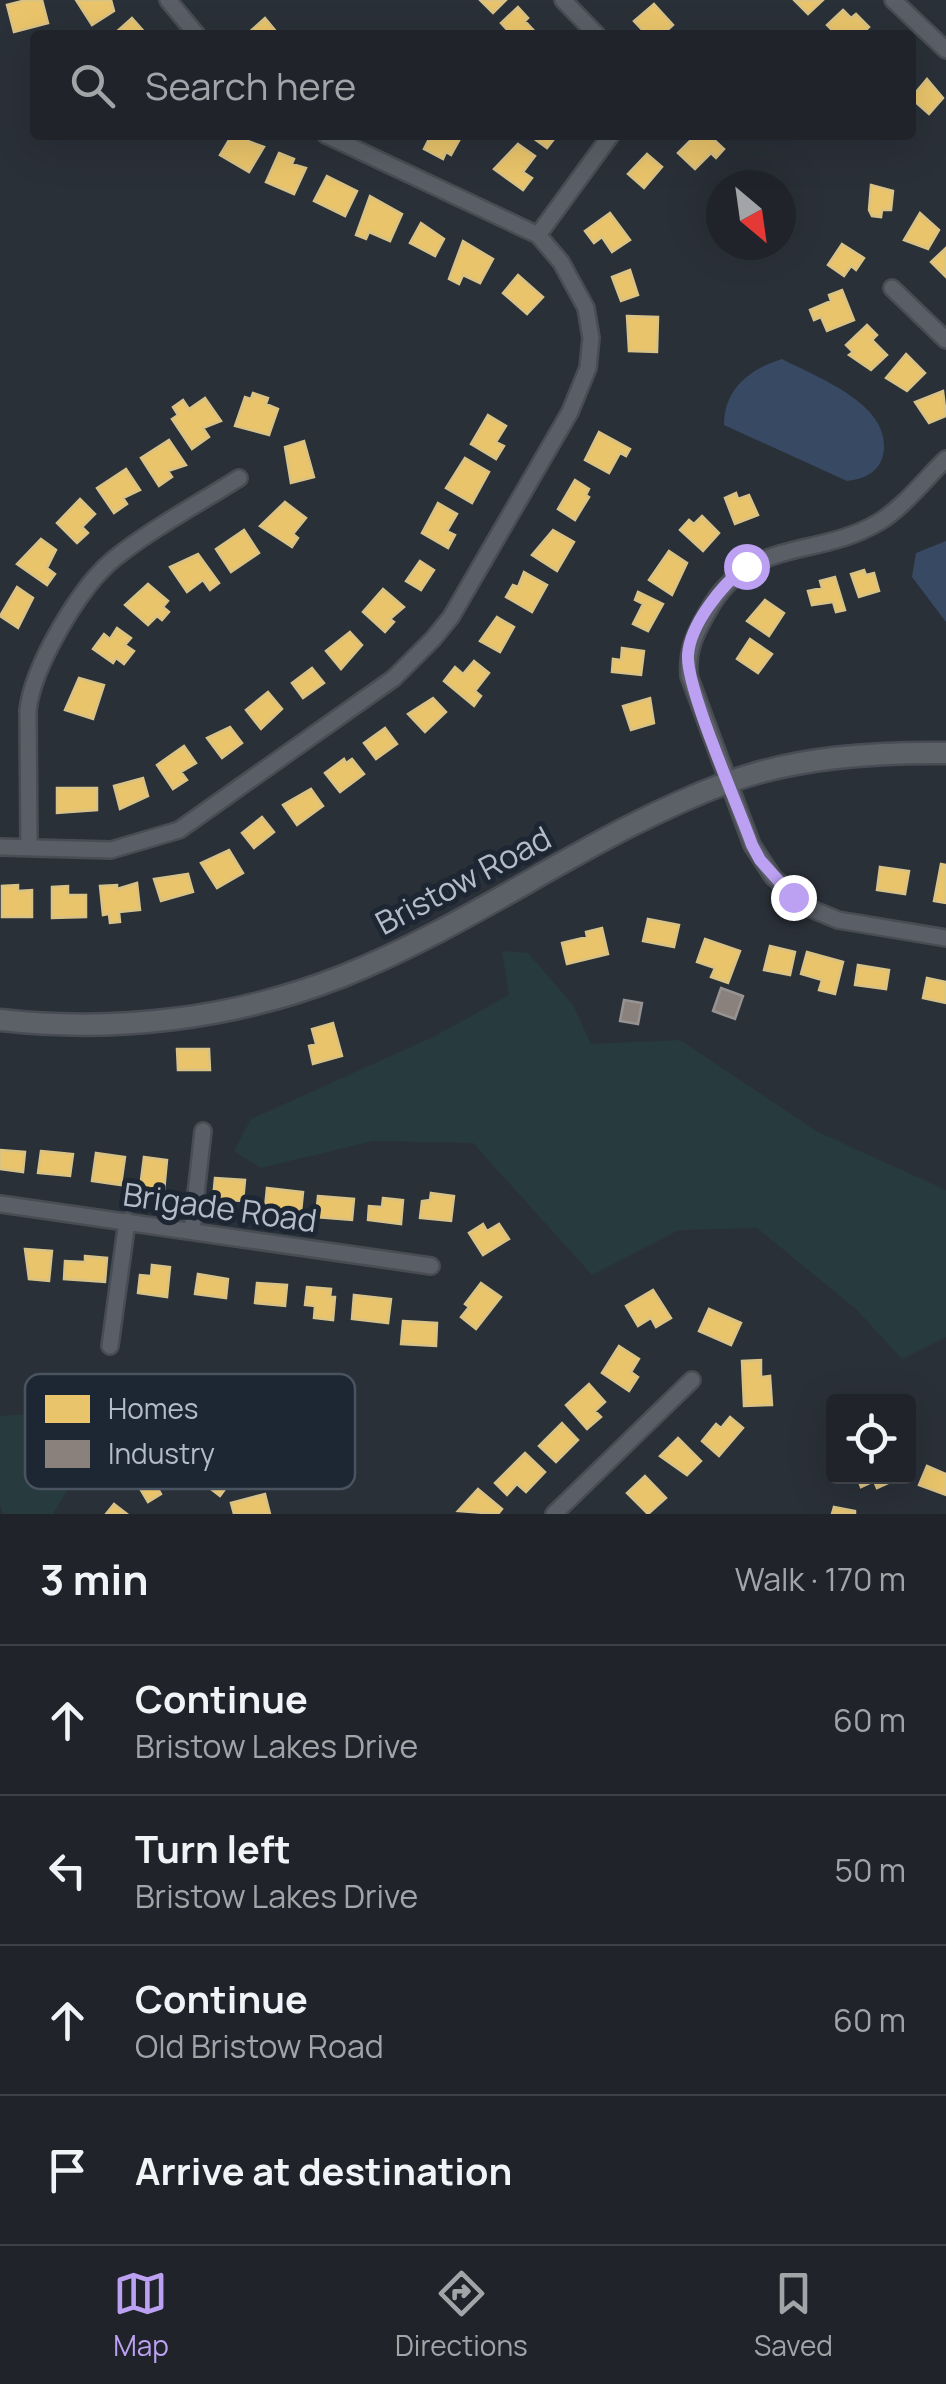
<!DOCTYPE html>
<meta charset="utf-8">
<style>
body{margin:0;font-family:Manrope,sans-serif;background:#2d3036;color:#f1f3f6}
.controls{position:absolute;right:30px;bottom:30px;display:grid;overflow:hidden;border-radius:10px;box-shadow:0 10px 40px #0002}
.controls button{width:90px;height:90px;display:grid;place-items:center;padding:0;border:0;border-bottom:2px solid #3d4147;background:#20242a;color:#f1f3f6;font:50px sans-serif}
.compass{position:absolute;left:706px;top:170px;width:90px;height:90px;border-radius:50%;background:#20242a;box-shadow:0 10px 40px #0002;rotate:151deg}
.stop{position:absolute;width:30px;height:30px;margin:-22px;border:8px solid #bca0f2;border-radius:50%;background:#fff}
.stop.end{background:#bca0f2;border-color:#fff;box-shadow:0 2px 10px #0008}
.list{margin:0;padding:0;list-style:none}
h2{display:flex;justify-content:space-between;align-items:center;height:130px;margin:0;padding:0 40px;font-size:42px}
h2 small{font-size:32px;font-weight:400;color:#a2a4a8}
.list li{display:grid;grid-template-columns:65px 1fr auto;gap:30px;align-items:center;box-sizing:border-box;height:150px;padding:0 40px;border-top:2px solid #3d4147}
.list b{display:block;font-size:38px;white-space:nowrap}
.list p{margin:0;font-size:32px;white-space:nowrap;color:#a2a4a8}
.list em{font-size:32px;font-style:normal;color:#a2a4a8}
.icon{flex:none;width:55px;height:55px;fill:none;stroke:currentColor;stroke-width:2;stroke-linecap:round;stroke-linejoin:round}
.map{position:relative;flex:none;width:946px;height:1514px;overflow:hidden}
.search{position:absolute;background:#20242a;box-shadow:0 10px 40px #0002;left:30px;right:30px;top:30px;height:110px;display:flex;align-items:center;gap:25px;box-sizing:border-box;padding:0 35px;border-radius:10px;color:#a2a4a8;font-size:38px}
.sheet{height:730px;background:#20242a}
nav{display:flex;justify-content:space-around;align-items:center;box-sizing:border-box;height:140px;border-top:2px solid #3d4147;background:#20242a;font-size:28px;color:#a2a4a8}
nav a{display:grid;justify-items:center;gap:5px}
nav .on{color:#bca0f2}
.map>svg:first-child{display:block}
</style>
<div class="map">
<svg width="946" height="1514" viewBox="0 0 946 1514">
<rect width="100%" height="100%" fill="#2a3038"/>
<path fill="#273a3e" d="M502,951l26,2 45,52 18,39 89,-4 136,91 130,59v147l-44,22 -46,-50 -99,-81 -78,2 -87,45 -119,-132 -100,-2 -112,27 -27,-17 17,-32 184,-83 74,-41z
M26,1414l61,25 -3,25 -31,50h-50l-3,-9v-89z"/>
<path fill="#384963" d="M782,359c36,19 112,46 101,96 -4,18 -20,24 -36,26l-123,-56c0,-36 26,-56 58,-66z
M946,541v81l-34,-45 4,-24z"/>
<path fill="#e9c46a" stroke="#d9c286" stroke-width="2.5" d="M26,0h16l6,23 -34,9 -7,-27z
M76,0h35l3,11 -22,14z
M480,0h26l-13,13z
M794,0h29l-15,14z
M654,4l19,21 -11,10h-15l-13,-14z
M518,7l10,11 -3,3 13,14h-26l-11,-12z
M843,10l8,8 5,-4 13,13 -8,8h-24l-10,-10z
M132,18l15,17h-34z
M265,18l14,17h-33z
M927,79l16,19 -14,16 -18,-16z
M232,135h15l1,6 16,6 -15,25 -29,-17z
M431,135h27l3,2 -10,18 -5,-3 -3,7 -19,-10z
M529,135h22l3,4 -7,9z
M688,135h21l15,14 -8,9 -5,-5 -16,16 -17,-16 14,-14z
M518,144l17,12 -12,16 9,6 -9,12 -29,-21z
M279,153l15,6 -2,5 14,4 -12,26 -28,-12z
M647,154l15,13 -18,21 -16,-14z
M327,176l30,15 -12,25 -31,-15z
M871,185l22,6 -2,19h-9l-1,7 -9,-1 -3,-6z
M370,196l32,18 -12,27 -21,-9 -3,7 -10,-4z
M610,213l20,27 -18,12 -10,-15 -8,6 -9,-12z
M920,213l19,17 -11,19 -24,-9z
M421,223l23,16 -9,17 -25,-13z
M463,241l30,18 -13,24 -17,-8 -4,9 -10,-5z
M842,244l22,14 -8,12 -5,-4 -7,10 -16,-11z
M946,248v29l-15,-15z
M630,270l8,25 -17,6 -9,-24z
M518,275l25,22 -16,17 -24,-21z
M842,290l12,30 -27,11 -6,-14 -7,3 -4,-10 21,-9 -2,-6z
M627,316l31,1 -1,35 -28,-1z
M867,325l10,10 -5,5 15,15 -16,15 -22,-15 4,-3 -7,-7z
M906,354l19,19 -18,18 -21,-13z
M943,391l3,25 -17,7 -14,-21z
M253,393l15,5 -2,6 12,5 -9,26 -34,-9 10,-29 6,2z
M205,398l16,23 -18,7 6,9 -17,12 -20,-30 6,-4 -5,-8 10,-7 6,9z
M488,415l18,11 -10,16 8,4 -8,13 -25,-15z
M599,432l31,17 -4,7 -6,-3 -11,20 -24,-13z
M169,440l17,25 -18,6 4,6 -13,9 -18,-28z
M304,441l10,36 -23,6 -6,-36z
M465,458l24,14 -17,31 -26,-15z
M126,469l14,21 -17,8 4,6 -13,9 -17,-25z
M575,480l14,9 -3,6 3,2 -14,23 -17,-11z
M736,493l2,6 11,-4 9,20 -23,9 -10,-26z
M80,499l15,15 -13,13 6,6 -11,10 -20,-20z
M285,502l21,16 -13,16 5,4 -6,9 -32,-21z
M438,503l19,11 -10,17 8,4 -7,13 -26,-15z
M702,516l17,17 -16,18 -23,-21 9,-10 5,4z
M244,530l15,23 -28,19 -15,-23z
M553,530l21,12 -17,29 -25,-16z
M41,539l15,11 -9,18 8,6 -8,11 -30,-21z
M669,551l18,12 -15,32 -23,-15z
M198,554l21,29 -9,7 -7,-10 -16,12 -17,-25z
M420,561l14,9 -13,20 -15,-9z
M864,570l2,5 8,-2 5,18 -20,6 -8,-23z
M524,572l23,13 -15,27 -26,-15 7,-12 5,2z
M835,577l10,33 -9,2 -3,-10 -21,3 -4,-14 14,-3 -2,-7z
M148,584l20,17 -5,6 6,5 -7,8 -5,-4 -9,9 -23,-20z
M17,587l16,11 -15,30 -18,-12z
M383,589l21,18 -14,12 4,3 -9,10 -22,-20z
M638,592l25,12 -15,27 -15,-7 10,-20 -8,-4z
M765,600l19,13 -15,23 -22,-15z
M497,617l17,10 -14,25 -20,-11z
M117,628l14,10 -6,7 9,6 -10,13 -8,-6 -3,5 -20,-14 11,-15 6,5z
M350,632l12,13 -21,24 -15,-18z
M750,639l22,15 -14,19 -21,-14z
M622,648l22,3 -3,24 -29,-3 1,-13 8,1z
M474,661l15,12 -14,18 6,5 -7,10 -30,-25 11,-14 8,7z
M312,668l12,15 -21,15 -11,-15z
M79,678l25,7 -11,34 -28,-9z
M268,692l14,17 -21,20 -15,-19z
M433,698l13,14 -21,20 -17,-18z
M650,698l4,25 -23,7 -8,-24z
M230,727l12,16 -20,15 -15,-20z
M385,728l12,16 -21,15 -12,-16z
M184,746l12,17 -15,9 6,8 -14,9 -16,-24z
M344,759l2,4 6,-4 12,15 -24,18 -15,-19z
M143,778l5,18 -28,13 -6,-23z
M57,788h40v22l-40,3z
M311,789l12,17 -26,19 -14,-20z
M262,817l12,15 -20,16 -12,-15z
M229,850l14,23 -26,15 -16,-25z
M941,864l5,1v38l-12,-2z
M880,867l29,4 -4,23 -28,-4z
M188,874l5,18 -32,9 -7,-22z
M137,883l3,27 -21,2 1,10 -10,1 -1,-9 -6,1 -3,-29 17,-1v4z
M18,885v6l14,-1v27h-30v-31z
M68,886v9h18v22l-34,1v-31z
M648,919l31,6 -5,22 -31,-6z
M602,928l6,26 -41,10 -5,-21 25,-6 -1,-5z
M705,939l35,12 -12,32 -17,-6 4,-9 -18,-6z
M770,946l25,6 -5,23 -26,-5z
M807,952l36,10 -8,32 -16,-4 3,-10 -21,-6z
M858,965l31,5 -3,19 -31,-4z
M927,978l19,4v21l-23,-5z
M333,1023l9,33 -29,8 -4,-18 7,-2 -4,-15z
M177,1049h32l1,21h-32z
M0,1150l25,2 -2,20 -23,-3z
M41,1151l32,3 -3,22 -32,-3z
M96,1153l29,4 -4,28 -29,-4z
M144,1157l23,3 -3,31 -24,-3z
M215,1178l30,2 -2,21 -30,-2z
M267,1188l36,4 -2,20 -36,-4z
M431,1193l23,3 -3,25 -31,-3 2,-17 8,-1z
M318,1196l36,3 -2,21 -36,-3z
M383,1198l20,2 -2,24 -33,-4 1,-14 13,1z
M483,1224l4,7 12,-7 10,15 -26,16 -14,-22z
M25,1249l27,2 -3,30 -20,-2z
M85,1256l22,2 -2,24 -41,-3 1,-18 20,1z
M152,1265l18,2 -3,30 -29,-4 2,-18 11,1z
M198,1274l30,5 -2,19 -31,-4z
M257,1283l30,2 -2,21 -30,-3z
M481,1283l20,14 -25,32 -15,-12 8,-10 -4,-3z
M307,1287l24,2 -1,8h5l-2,23 -19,-2 1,-12 -10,-1z
M653,1290l18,28 -15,9 -5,-9 -13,8 -12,-20z
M354,1295l37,4 -3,24 -36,-4z
M709,1309l32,14 -10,22 -32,-14z
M403,1321l34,2 -1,23 -35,-2z
M619,1346l20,13 -8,13 7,5 -9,14 -27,-18z
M761,1360v17l9,-1 2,29 -28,1 -2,-45z
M589,1384l16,18 -10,9 6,6 -14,12 -21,-24z
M730,1417l13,11 -24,28 -17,-15 14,-17 5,4z
M562,1423l16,17 -22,22 -17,-16z
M678,1438l23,23 -14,14 -27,-19z
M206,1451l30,23 -16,22 -31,-24z
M525,1453l20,19 -19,20 -9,-8 -10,11 -12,-12z
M165,1456l12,20 -20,11 4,7 -13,8 -16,-27z
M927,1466l19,8v21l-27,-10z
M645,1476l21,22 -18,16 -21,-21z
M857,1476h36l2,4 -18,8 -3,-7 -13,6z
M478,1489l24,20 -4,5 -40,-3z
M265,1494l5,20h-36l-3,-11z
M114,1504l13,10h-21z
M834,1507l21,4v3h-23z"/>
<path fill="#8a817c" stroke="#979393" stroke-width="2.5" d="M721,988l22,8 -8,23 -22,-8z
M624,1000l18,3 -4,21 -18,-3z"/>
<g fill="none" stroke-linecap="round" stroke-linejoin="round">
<g stroke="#484c53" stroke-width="20">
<path id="minor" d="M168,0l29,35
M563,0l34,35
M893,0l53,50
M538,235l73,-100
M892,288l54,52
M946,459c-21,20 -42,48 -67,63 -64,38 -128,13 -171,89 -13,23 -21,38 -19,65l63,169 21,32 36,31 29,12 108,18
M29,846l-1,-136c5,-44 52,-124 87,-152 38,-30 83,-54 124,-80
M0,847l111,3 68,-20 215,-152 39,-39 18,-22 119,-205 18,-44 3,-30 -5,-30 -25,-46 -23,-27 -212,-100
M0,1204l431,62
M192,1230l11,-99
M110,1346l17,-125
M554,1514l138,-134"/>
</g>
<g stroke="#484c55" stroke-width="25">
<path id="major" d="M0,1020c116,13 234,-1 343,-44 134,-53 250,-144 386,-194 68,-25 145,-30 217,-29"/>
</g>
<use href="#minor" stroke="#5a5e66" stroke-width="15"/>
<use href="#major" stroke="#5c6168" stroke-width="20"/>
</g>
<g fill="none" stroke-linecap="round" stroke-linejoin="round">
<path stroke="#bca0f2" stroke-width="12" d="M746,566c-24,19 -56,58 -58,89 -2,34 50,150 64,190l8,15 33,37"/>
</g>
<g text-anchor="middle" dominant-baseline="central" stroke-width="10" stroke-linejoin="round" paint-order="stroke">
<g font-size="32" fill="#b4bcc9" stroke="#1d2633">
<text transform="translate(463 880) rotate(-28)">Bristow Road</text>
<text transform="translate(220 1207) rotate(8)">Brigade Road</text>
</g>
</g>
<rect x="25" y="1374" width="330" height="115" rx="15" fill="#1d2633" stroke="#4a5360" stroke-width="2.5"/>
<rect x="45" y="1395" width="45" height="28" fill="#e9c46a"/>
<rect x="45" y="1440" width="45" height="28" fill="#8a817c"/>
<g font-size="28" fill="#b4bcc9">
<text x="108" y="1419">Homes</text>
<text x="108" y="1464">Industry</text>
</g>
</svg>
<div class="controls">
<button><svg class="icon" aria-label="locate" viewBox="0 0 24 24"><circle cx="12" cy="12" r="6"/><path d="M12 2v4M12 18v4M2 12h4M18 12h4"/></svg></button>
</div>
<svg class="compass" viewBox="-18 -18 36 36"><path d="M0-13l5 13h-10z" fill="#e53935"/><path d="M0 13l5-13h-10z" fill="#a2a4a8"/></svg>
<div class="stop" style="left:746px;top:566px"></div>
<div class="stop end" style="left:793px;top:897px"></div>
<div class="search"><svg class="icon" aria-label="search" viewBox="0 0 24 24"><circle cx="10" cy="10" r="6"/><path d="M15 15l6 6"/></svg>Search here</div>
</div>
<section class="sheet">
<h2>3 min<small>Walk · 170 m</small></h2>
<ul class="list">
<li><svg class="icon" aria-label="ahead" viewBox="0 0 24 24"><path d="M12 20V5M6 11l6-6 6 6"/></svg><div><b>Continue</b><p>Bristow Lakes Drive</p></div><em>60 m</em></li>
<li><svg class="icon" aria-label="left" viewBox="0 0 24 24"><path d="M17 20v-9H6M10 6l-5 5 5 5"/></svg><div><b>Turn left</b><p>Bristow Lakes Drive</p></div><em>50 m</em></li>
<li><svg class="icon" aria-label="ahead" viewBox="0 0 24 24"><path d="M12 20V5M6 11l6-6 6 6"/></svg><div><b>Continue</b><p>Old Bristow Road</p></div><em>60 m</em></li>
<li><svg class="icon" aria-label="arrive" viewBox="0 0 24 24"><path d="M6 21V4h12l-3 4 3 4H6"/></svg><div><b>Arrive at destination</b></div></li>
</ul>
</section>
<nav>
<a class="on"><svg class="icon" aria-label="map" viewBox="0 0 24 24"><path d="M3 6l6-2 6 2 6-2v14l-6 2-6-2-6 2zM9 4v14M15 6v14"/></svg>Map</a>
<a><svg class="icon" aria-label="directions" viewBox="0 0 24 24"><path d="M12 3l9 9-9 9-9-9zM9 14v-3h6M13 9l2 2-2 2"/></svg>Directions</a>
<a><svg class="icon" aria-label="saved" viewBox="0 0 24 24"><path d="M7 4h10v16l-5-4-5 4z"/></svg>Saved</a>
</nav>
